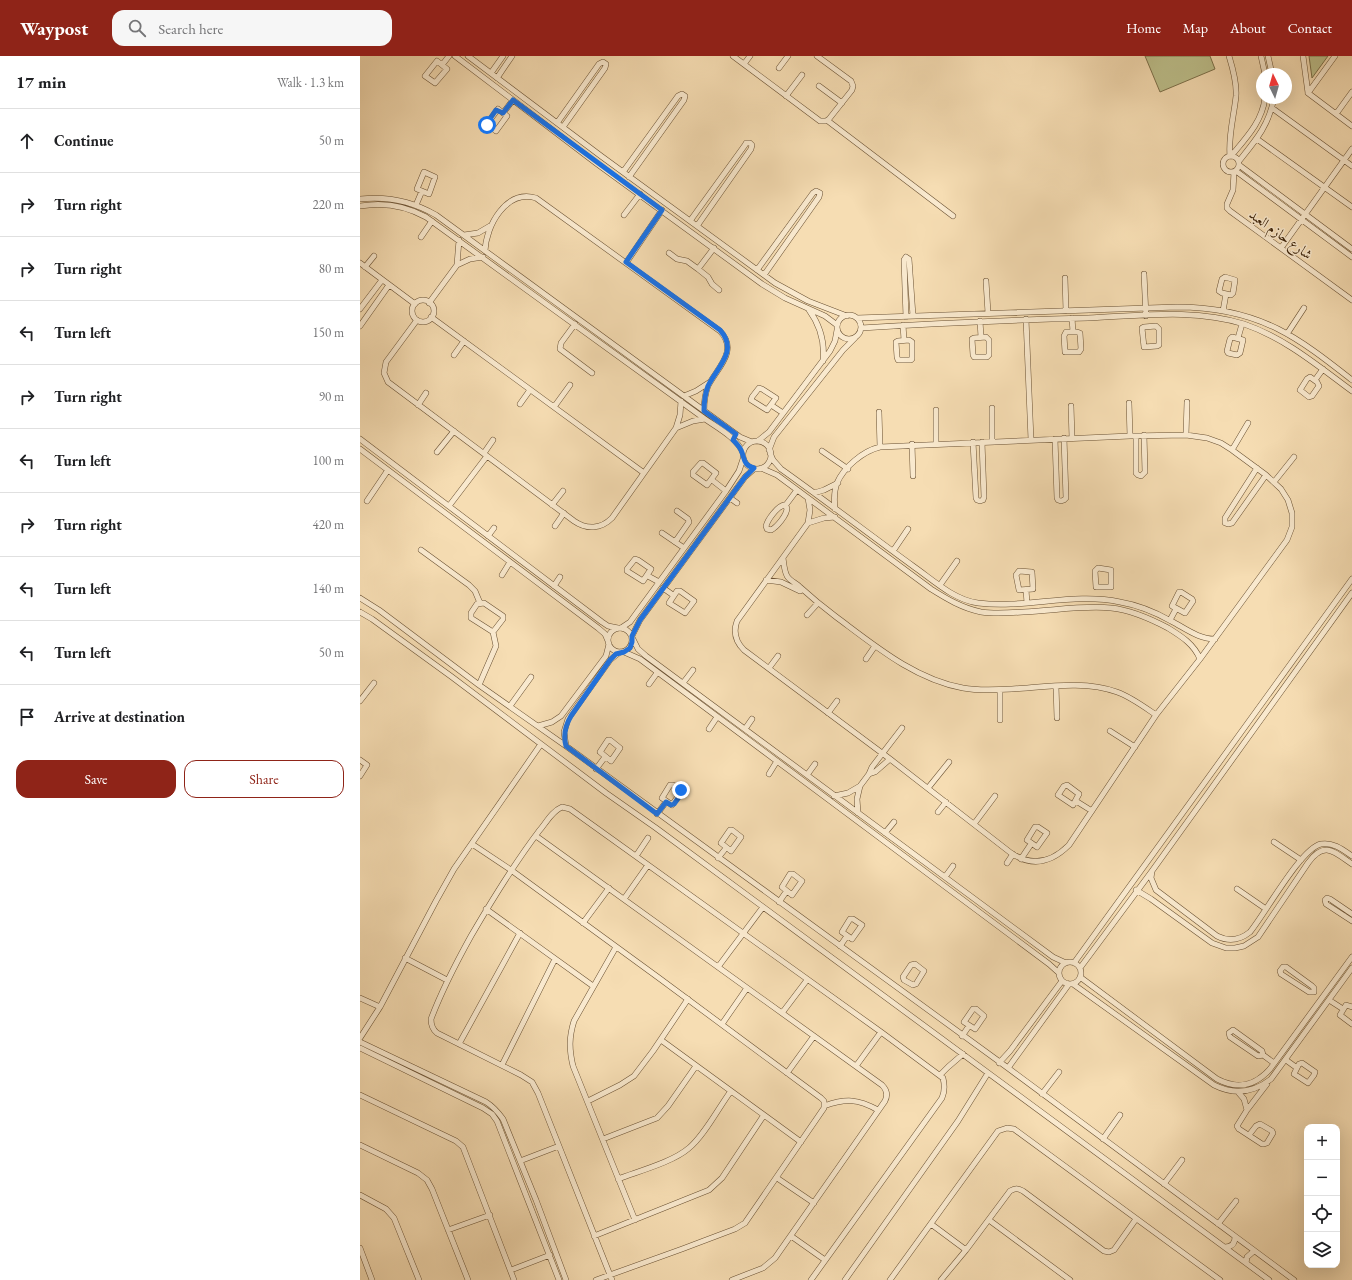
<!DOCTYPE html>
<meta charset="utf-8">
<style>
body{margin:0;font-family:"EB Garamond",Amiri,serif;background:#f6f6f6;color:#202124}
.controls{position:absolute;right:12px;bottom:12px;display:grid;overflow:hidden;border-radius:8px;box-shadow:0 4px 16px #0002}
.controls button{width:36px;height:36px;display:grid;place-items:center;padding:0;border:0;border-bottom:1px solid #e0e0e0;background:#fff;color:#202124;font:20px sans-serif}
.compass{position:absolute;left:896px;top:12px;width:36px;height:36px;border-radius:50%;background:#fff;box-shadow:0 4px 16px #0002;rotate:355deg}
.stop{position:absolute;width:12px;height:12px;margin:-9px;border:3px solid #1a73e8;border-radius:50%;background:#fff}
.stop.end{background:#1a73e8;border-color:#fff;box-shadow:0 1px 4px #0008}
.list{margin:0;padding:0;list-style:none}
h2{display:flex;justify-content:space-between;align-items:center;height:52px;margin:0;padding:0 16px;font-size:17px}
h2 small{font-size:13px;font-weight:400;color:#757577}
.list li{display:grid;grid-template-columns:26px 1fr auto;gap:12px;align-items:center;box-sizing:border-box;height:64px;padding:0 16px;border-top:1px solid #e0e0e0}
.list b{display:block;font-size:15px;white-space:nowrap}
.list em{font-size:13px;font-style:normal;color:#757577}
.actions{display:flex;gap:8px;padding:12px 16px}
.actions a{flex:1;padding:9px 0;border:1px solid #8f2418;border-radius:12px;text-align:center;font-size:14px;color:#8f2418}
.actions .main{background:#8f2418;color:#fff}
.icon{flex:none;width:22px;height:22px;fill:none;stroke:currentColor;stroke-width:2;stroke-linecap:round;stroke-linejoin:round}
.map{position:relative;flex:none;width:992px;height:1224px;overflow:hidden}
header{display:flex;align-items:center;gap:24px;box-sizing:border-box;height:56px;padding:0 20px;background:#8f2418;color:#fff}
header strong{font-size:19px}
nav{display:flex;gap:22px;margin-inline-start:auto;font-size:14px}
.search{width:280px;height:36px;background:#f6f6f6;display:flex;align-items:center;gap:10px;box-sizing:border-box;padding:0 14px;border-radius:12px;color:#757577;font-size:15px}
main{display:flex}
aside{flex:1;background:#fff}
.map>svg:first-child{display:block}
</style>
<header>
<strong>Waypost</strong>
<div class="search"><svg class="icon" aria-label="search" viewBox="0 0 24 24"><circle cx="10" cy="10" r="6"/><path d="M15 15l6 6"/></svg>Search here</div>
<nav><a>Home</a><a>Map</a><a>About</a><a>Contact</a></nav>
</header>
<main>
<aside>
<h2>17 min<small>Walk · 1.3 km</small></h2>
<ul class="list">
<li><svg class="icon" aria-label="ahead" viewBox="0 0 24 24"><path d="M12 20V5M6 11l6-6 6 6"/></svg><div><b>Continue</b></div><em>50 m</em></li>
<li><svg class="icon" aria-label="right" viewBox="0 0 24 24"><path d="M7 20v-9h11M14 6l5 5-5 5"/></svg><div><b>Turn right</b></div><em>220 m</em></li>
<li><svg class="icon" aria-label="right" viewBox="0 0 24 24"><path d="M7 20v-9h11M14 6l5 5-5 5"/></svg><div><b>Turn right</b></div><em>80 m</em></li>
<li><svg class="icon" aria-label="left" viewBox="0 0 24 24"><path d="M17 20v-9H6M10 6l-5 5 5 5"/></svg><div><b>Turn left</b></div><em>150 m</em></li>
<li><svg class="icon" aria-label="right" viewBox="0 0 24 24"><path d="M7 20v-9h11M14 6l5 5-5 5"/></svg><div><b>Turn right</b></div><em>90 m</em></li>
<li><svg class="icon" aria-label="left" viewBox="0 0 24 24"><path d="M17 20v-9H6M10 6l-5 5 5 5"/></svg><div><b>Turn left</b></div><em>100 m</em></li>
<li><svg class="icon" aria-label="right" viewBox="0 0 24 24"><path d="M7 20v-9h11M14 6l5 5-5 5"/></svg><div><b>Turn right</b></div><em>420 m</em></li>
<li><svg class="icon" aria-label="left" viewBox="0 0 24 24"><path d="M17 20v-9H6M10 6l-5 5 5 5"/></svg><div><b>Turn left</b></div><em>140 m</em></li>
<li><svg class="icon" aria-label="left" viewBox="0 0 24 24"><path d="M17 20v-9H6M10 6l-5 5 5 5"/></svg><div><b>Turn left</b></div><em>50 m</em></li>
<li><svg class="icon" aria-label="arrive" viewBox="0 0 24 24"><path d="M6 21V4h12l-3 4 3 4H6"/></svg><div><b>Arrive at destination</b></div></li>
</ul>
<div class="actions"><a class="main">Save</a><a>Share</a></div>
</aside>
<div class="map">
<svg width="992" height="1224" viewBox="0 0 992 1224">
<rect width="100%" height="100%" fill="#f6ddb3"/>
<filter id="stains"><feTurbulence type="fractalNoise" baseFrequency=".005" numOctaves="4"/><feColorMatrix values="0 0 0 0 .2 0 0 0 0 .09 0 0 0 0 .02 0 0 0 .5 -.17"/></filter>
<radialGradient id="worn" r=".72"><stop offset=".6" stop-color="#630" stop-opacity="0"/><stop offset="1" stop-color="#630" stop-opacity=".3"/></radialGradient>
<path fill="#bdc08c" stroke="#7c704a" d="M785,0h65l5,13 -55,23z
M949,0h19l-16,22z"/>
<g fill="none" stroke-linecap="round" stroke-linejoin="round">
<g stroke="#695032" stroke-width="6">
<path id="street" d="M95,0l141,107 166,121 23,14 40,18 12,9
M108,0l133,100 174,127 33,18 39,15
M373,0l87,65h6l3,-2 23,-29 1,-4 -2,-5 -34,-25
M869,0c4,13 8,27 7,40 -2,20 -8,40 -6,60
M901,0l4,18
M908,0l4,18
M943,0l5,37 44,33
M77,5l10,8 -12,14 -10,-7z
M384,8l6,-8
M82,9l7,-9
M419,12l9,-12
M131,17l12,-17
M137,22l15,-22
M459,30l23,17
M948,37l27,-37
M426,40l16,-21
M912,52l80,58
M138,53l9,7 -11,15 -9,-7z
M143,57l10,-13
M976,58l16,-22
M468,65l125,95
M197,67l42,-59 4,-2 3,2 -1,4 -42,59
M897,83l95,68
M863 108a8 8 0 1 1 16 0a8 8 0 1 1-16 0Z
M871,100c15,-18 31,-34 34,-58
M879,105c17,-21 30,-36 35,-63
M879,109l113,84
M876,115l116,86
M64,116l11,5 -6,17 -12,-5z
M263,116l55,-76 4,-2 3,2 -1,4 -55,77
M874,116l-1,18 -6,14v4l3,3 122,89
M0,143c27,-3 52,2 76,16l304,222 12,5
M56,149l6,-14
M0,150c23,-4 46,0 66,11l279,202c13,9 32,19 38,34
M264,159l16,-21
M330,165l55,-76 1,-2h4l2,2 -1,4 -54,77
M104,179l14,-2 12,-7
M61,181l11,-16
M921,192l71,-99
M125,195c1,-25 21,-62 51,-53l184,133c19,20 -3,37 -12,55 -3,8 -4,16 -4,25
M309,197l8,6 10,2 11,8 10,8 4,7 7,6
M0,207l55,41
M266,207l36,-53
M97,209l2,-25
M5,211l9,-11
M338,213l16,-21
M397,214l56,-77 3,-2 4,2 -1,4 -55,78
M784,218l2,42
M865,221l10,3 -2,13 -2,2 -9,-2 -3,-2 3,-12z
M705,222l1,33
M626,225l2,32
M52 255a11 11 0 1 1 22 0a11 11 0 1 1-22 0Z
M69,247l28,-38 13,-6 13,-2
M0,253l22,-29
M449,254c11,15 16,32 14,51
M863,255l3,-17
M477 271a12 12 0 1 1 24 0a12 12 0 1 1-24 0Z
M71,261l213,156
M546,261l-2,-57 2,-3 3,2 4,57
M497,262l320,-11c35,0 69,6 101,22 26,13 51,33 74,51
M712,262l1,14
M666,263l5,121
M57,264l-31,42 -2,11 4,9 186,139c13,9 27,8 38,-3l64,-90 4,-13 1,-14
M620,265l1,16
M215,268l-14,19 -1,6 32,24
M543,269l1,15
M0,270l29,-41
M796,270l3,3v16l-2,1 -13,1 -2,-19 2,-1z
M501,272c75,-5 151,-8 227,-10 51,-2 106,-10 156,6 41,14 74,42 108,67
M706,276h11l3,1 1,16 -2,3h-14l-1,-16z
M927,278l17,-26
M626,281l3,3v15l-2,2h-13l-1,-2 -1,-16 2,-1z
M872,281l11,3 -3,13 -3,2 -9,-2 -1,-2 3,-12z
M878,282l4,-14
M549,284l3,2v17l-1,1h-13l-1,-3 -1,-15 2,-1z
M94,299l10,-14
M950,321l7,5 2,4 -7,10 -3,1 -9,-7 7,-11z
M955,324l8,-11
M399,332l3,1 14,9 -9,12 -16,-10 1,-3z
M324,340l12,-5 14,-9
M769,347l1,33
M160,348l10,-14
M58,349l8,-12
M411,349l12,8
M711,350l1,32
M194,351l16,-22
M632,352v33
M576,354v33
M519,356l1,35
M316,372l17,-7 12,-2
M826,379l1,-33
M776,380v37l2,2 3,1 4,-4 -1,-37
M0,383l242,183 6,4 10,2
M695,383l2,59 1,2 3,1 3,-1 2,-2 -2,-60
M398,385l11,-9 61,-81 5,-10 2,-11
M383 399a14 14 0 1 1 28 0a14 14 0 1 1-28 0Z
M613,386l3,56 1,2 3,1 3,-1 1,-3 -2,-55
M552,388l1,32
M0,393l238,179 7,6 3,7
M409,394l5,-13 69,-87 12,-12
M872,394l16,-27
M462,395l26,18
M77,396l17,-21
M124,397l9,-13
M410,397l3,7 8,9c45,32 88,65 132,97 20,14 41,34 65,37 47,6 96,-11 142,-1 18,3 35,10 51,19 14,7 27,18 44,18
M341,407h2l13,10 -9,12 -14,-10v-3z
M401,412l16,7 154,114c16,10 31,19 50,23 14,2 28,1 42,0 28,-1 61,-7 88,-4 20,2 40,11 57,20 13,8 26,16 32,31
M897,412l-32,50v5l3,1 4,-1 34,-48
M352,424l14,11
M914,426l20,-25
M454,437l10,-3 14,-7
M370,442l7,5
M448,442l2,12 -2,13 -71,98c-4,11 -1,21 7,29l146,109 121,94c21,14 40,10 58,-8l87,-130 44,-56 87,-119 5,-13v-14l-4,-13 -7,-11 -15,-14 -34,-25 -11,-7 -14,-5 -21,-3 -56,1 -250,11c-17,4 -36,20 -43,36 -3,8 -3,17 -2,26
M7,445l21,-31
M192,449l11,-14
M424,449l3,3c0,7 -10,19 -16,22l-4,-1 -1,-3c2,-7 11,-19 18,-21z
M89,450l38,-50
M425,450l12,-16
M448,467l16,-5 11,-1
M195,470l9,-13
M302,477l22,15
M128,480l6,-8
M315,486l14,-20 -1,-3 -11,-8
M61,494l48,35 6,6 5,12
M533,495l15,-22
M423,502c1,6 1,12 4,18 3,5 9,7 13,11 11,10 23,20 35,29 39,29 79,63 128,72 16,3 33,2 49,1 33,-2 73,-9 105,3 14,5 26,14 39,23
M275,503l3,1 13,9 -8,12 -16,-10v-2z
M738,512l13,2v17h-15l-1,-16z
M659,515l13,1 1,17 -14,1 -3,-15z
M142,519l8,-13
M288,520l11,6
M406,524l15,2 19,9 2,-1
M580,529l17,-24
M194,530l6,-9
M303,532l10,7
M666,534l1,13
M317,535h3l14,10 -9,12 -16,-10z
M819,536h2l11,7 1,2 -8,12 -13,-7z
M0,542l19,12 100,75 87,61 442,322 286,212
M0,556l12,7 80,58 154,116 50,35 613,452
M447,559l11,-12
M810,564l6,-11
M248 584a12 12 0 1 1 24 0a12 12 0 1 1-24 0Z
M261,572l9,-6 8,-11 88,-120 13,-20 4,-12
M272,580l8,-16 105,-143 9,-8
M273,583l5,10 8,7 407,301 13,6
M264,596l16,7 409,305 10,9
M506,603l9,-13
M409,612l9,-12
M323,627l10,-13
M289,628l8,-11
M119,629l17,-39 -3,-14 -22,-14v-5l6,-9 7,-1 19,13v3l-10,13
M696,630l1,32
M640,634v30
M0,645l14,-18
M150,650l21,-29
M468,657l9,-12
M178,670l14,-4 9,-6 45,-60 3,-12
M349,673l8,-12
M385,673l7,-10
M750,675l25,16
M248,684h2l10,8 -9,13 -11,-9z
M206,690l-2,-14 4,-13 42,-59 10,-8
M0,704l7,5 -7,11
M236,713l9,-12
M409,718l8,-13
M509,718l6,-2 15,-13
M447,719l8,-11
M310,729h3l9,6 -10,14 -10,-7z
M707,729l12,9 -6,11 -15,-10 6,-9z
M568,732l21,-26
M474,740l14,-3 12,-7
M716,745l16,10
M578,756l8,-10
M498,757l-1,-14 3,-13 9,-12 3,-7 30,-39
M297,758l9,-12
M614,768l21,-28
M675,771h3l9,6 -10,14 -10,-7z
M370,774h2l9,7 -10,14 -10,-8z
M525,777l9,-11
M176,780l346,249c5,5 6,10 3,16l-110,157 -12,10 -31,12
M914,786l27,18
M112,788l39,26 148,108 162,120 3,3v7l-79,115 -10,6 -53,20 -86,31
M276,800l12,-18
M358,802l8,-10
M661,803l10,-15
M647,807l6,-9
M792,815l-1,7 5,12 61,46c12,6 23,4 33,-4 15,-18 51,-84 71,-88 12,-2 21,5 31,12
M430,818h3l9,7 -10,14 -10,-8z
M585,821l8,-11
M877,833l29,20
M776,834l15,9 61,44 14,5h9l9,-2 14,-9 50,-74c16,-22 25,-12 44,1
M264,843l24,-34
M419,846l7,-10
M126,853l107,77
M992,858l-22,-15 -3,-1 -2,2 1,4 26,17
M490,863h3l9,6 -10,14 -10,-7z
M223,867l26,-35
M480,890l7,-10
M256,891l-42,74c-5,16 -5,28 -1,45l62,154
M45,902l42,22
M699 917a11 11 0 1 1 22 0a11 11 0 1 1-22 0Z
M714,907l278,-384
M555,908l9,7 -8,13 -3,1 -9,-5 -1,-3 8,-12z
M358,911l45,-60
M923,911h3l26,19 2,2v4h-5l-28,-18 -1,-3z
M720,912l72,-97 200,-278
M720,921l137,102c21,11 38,7 53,-10l82,-112
M713,928l141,101c20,10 39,8 57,-6l81,-111
M0,942l20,9
M969,944l14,9
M992,951l-6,-2 -6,10 12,9
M613,953h3l8,7 -9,13 -11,-7z
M422,957l25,-33
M362,968l25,-36
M873,974l29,21 1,4 -5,1 -28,-19 -1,-4z
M602,980l7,-10
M0,982l20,-31 56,-106 18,-32 87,-125
M301,984l140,102
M0,986l126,60c8,5 12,10 17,17l33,81 30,80
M99,988l61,-111
M0,992l123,60 9,6 5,7 62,159
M903,999l11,8
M926,1004l11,8
M639,1007l11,-12 52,-70
M942,1007l13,9 -1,3 -6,8 -14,-9 5,-10z
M142,1009l53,-106
M496,1010l25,-34
M648,1012l61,-84
M427,1017l27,-37
M580,1019l8,-8 15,-13
M878,1036l6,7 3,11
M682,1038l17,-22
M0,1039l96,46 7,6 51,133
M228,1045l32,-16 14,-9 19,-25 35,-52
M464,1050c22,-8 34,-7 54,4
M889,1079l7,-9 4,-2 12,7 1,2 -6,10 -3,1h-2l-23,-15 -2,-3 10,-16 20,-26
M243,1083l54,-21 11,-12 28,-40
M743,1083l17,-24
M0,1089l58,28 9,7 5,9 36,91
M160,1105l39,-15
M417,1122l37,25
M258,1123c21,-8 55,-17 71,-31 15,-12 30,-41 42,-57
M804,1128l18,-24
M0,1139l26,14 8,9 25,62
M629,1164l81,60
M571,1168l35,26
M858,1168l18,-23
M88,1174l42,-15
M234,1180l115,-46 13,-12 42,-63
M431,1180l34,24
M865,1191c6,0 10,-3 10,-10
M0,1192l12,32
M886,1207l1,-6 7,-6
M151,1214l39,-15
M252,1224l-74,-187 -6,-11 -11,-7 -84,-42c-5,-4 -6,-8 -6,-14 11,-29 25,-56 40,-83 21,-36 43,-72 68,-105 7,-8 13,-20 23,-24l8,2 311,223 62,46c2,8 2,13 -1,20l-131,182
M485,1224l113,-159 30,-48
M530,1224l108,-149 9,-3 7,1 206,151
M581,1224l25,-30 44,-59c5,-3 8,-3 13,0l81,60 5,1 5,-2 22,-31"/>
</g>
<use href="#street" stroke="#f9e9ce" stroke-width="5"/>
</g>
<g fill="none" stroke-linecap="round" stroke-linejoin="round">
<path stroke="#1a73e8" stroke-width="5" d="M127,69v-2l9,-13 7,3 10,-13 149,110 -36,52 94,68c19,21 -3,37 -12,56 -3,8 -4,16 -4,25l32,23 -3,6c3,3 6,6 8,10 4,9 2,15 13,18l-9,9 -105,143 -8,16v6l-2,6 -6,4 -8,2 -6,6 -39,56c-6,10 -8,19 -5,30l91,68 9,-12 5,3 3,-1 8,-11 -1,-3"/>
</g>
<g text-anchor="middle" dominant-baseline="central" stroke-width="3" stroke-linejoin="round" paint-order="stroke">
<g font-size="14" fill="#3a2107" stroke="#f9e9ce">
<text transform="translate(921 178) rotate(36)">شارع حازم العبد</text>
</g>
</g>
<rect width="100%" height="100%" filter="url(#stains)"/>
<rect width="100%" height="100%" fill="url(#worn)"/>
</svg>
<div class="controls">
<button>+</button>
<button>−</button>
<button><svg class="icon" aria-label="locate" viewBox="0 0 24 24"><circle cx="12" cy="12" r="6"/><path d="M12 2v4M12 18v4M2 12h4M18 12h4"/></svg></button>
<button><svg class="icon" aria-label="layers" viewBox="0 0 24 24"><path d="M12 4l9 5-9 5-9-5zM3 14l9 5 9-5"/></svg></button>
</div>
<svg class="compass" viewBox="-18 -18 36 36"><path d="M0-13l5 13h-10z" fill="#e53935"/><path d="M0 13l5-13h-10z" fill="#757577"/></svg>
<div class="stop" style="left:127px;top:69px"></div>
<div class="stop end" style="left:321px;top:734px"></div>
</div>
</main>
